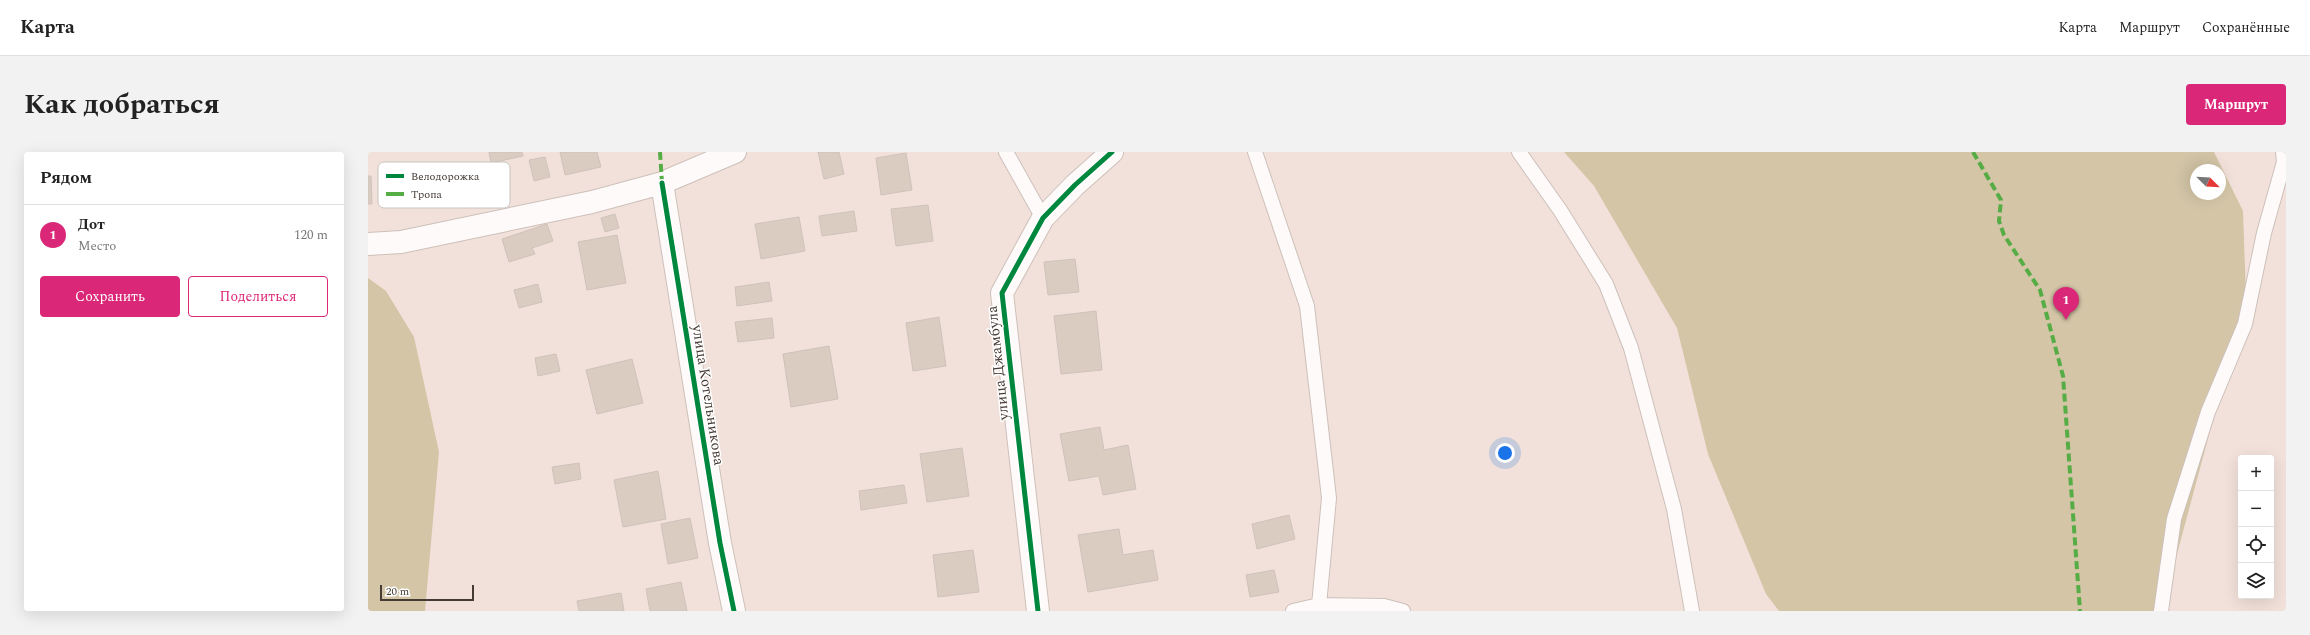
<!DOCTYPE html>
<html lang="ru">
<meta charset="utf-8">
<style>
body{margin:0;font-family:Spectral,serif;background:#f2f2f2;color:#222}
.controls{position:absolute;right:12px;bottom:12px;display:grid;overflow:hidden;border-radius:4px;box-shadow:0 4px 16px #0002}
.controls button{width:36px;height:36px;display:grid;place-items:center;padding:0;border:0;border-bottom:1px solid #e0e0e0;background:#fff;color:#222;font:20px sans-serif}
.compass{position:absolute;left:1822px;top:12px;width:36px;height:36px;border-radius:50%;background:#fff;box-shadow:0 4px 16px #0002;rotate:114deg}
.scale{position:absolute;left:12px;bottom:10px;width:94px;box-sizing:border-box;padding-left:4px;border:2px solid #463a34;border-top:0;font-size:11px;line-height:14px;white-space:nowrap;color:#463a34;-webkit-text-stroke:3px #fff;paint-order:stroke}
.you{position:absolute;left:1137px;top:301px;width:14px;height:14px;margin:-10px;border:3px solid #fff;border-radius:50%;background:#1a73e8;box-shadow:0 0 0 6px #1a73e833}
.badge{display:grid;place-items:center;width:26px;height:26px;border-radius:50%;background:#db2777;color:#fff;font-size:13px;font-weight:700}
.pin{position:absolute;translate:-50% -33px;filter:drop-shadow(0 1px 2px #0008)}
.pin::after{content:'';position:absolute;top:21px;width:14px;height:12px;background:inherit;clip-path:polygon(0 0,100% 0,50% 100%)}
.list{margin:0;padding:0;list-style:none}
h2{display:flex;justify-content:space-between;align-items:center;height:52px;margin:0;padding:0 16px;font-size:17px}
h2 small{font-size:13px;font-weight:400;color:#767676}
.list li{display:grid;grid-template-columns:26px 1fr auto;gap:12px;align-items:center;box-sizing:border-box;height:60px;padding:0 16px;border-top:1px solid #e0e0e0}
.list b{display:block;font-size:15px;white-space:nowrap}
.list p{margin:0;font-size:13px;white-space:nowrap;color:#767676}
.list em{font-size:13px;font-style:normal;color:#767676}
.actions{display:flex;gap:8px;padding:12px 16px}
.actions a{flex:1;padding:9px 0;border:1px solid #db2777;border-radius:4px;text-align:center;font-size:14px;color:#db2777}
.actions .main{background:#db2777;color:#fff}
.icon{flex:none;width:22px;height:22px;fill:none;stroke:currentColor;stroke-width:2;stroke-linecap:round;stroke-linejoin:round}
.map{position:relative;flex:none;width:1918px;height:459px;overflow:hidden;border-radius:4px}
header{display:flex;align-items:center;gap:24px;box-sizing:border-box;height:56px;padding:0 20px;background:#fff;border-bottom:1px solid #e0e0e0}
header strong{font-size:19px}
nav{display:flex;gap:22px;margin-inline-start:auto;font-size:14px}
.intro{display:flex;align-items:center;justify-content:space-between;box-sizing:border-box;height:96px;padding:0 24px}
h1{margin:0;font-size:28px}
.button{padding:10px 18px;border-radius:4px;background:#db2777;color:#fff;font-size:14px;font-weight:700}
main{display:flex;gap:24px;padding:0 24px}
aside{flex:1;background:#fff;border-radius:4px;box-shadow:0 4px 16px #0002}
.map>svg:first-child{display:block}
</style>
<header>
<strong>Карта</strong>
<nav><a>Карта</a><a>Маршрут</a><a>Сохранённые</a></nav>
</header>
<div class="intro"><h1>Как добраться</h1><a class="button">Маршрут</a></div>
<main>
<aside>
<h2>Рядом<small></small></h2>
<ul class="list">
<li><span class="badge">1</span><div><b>Дот</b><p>Место</p></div><em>120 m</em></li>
</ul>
<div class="actions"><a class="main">Сохранить</a><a>Поделиться</a></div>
</aside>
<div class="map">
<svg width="1918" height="459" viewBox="0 0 1918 459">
<rect width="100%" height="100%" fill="#f2e1da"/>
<path fill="#d3c5a6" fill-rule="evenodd" d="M1196,0h650l29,59 3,86 -73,272 -9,42h-385l-13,-17 -58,-140 -31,-126 -83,-142zM1828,18h24v24h-24z
M0,126l18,13 28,46 25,115 -14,159h-57z"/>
<path fill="#daccc1" stroke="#cec2bb" d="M121,0h33l1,4 -32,7z
M192,0h37l4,15 -36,8z
M450,0h21l5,22 -20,5z
M538,1l6,37 -31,5 -5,-37z
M177,5l5,20 -16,4 -5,-21z
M0,24h3l1,28h-4z
M560,53l5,36 -37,5 -5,-37z
M486,59l3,20 -35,5 -3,-20z
M247,62l4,14 -14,4 -4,-14z
M431,65l6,34 -44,8 -6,-35z
M179,72l6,17 -21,7 3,6 -26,8 -7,-23z
M249,83l9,48 -39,7 -9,-48z
M707,107l4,33 -31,3 -4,-33z
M401,130l3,19 -35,5 -2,-19z
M170,132l4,18 -23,6 -5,-18z
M728,159l6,59 -41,4 -7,-58z
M571,165l7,49 -33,5 -7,-48z
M404,166l2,20 -36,4 -3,-20z
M461,194l9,53 -47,8 -8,-53z
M188,202l4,17 -22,5 -3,-18z
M264,207l11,44 -46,11 -11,-44z
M732,275l4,23 24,-5 8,44 -33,6 -4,-19 -30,5 -9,-47z
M594,296l7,48 -42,6 -7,-48z
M211,311l2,16 -26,5 -3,-17z
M290,319l8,48 -43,8 -9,-47z
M536,333l3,18 -46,7 -2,-19z
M921,363l6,24 -38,10 -5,-25z
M322,366l8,40 -30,6 -7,-40z
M751,377l4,26 30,-5 5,30 -70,12 -10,-57z
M605,398l6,42 -41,5 -5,-42z
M906,418l5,22 -29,5 -4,-22z
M313,430l6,29h-37l-4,-22z
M253,441l3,18h-45l-2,-10z"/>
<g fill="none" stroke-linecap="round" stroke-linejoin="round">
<g stroke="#cdc0ba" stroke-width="16">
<path id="service" d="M638,0l37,66
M887,0l52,154 22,192 -10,107 -26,6
M1151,0l41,58 46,74 25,64 43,161 18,102
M951,453l65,1 19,5
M1793,459l13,-92 34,-107 37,-88 19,-91 20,-71 -1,-10"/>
</g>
<g stroke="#cdc0ba" stroke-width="24">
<path id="minor" d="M294,31l58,360 14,68
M0,92l33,-2 191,-40 70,-19 73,-31
M670,459l-36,-318 41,-75 32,-33 37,-33"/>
</g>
<use href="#service" stroke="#fdfaf9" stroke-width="14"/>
<use href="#minor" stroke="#fdfaf9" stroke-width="22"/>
<path stroke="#56ac45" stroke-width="4" stroke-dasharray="8 4" stroke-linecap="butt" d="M292,0l2,31
M1605,0l28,48 -2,21 5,14 36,55 23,86 17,235"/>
<g stroke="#fff" stroke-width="8">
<path id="cycleway" d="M294,31l58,360 14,68
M670,459l-36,-318 41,-75 32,-33 37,-33"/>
</g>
<use href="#cycleway" stroke="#00873e" stroke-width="5"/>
</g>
<g text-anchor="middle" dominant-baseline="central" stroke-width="3" stroke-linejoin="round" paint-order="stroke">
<g font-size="15" fill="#463a34" stroke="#fff">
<text transform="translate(630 211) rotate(-96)">улица Джамбула</text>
<text transform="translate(340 243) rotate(81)">улица Котельникова</text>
</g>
</g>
<rect x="10" y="10" width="132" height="46" rx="6" fill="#fff" stroke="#c8c4c2" stroke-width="1"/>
<rect x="18" y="22" width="18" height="4" fill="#00873e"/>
<rect x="18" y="40" width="18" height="4" fill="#56ac45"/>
<g font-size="11" fill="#463a34">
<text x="43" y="28">Велодорожка</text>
<text x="43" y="46">Тропа</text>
</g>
</svg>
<div class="controls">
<button>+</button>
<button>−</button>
<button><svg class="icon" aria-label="locate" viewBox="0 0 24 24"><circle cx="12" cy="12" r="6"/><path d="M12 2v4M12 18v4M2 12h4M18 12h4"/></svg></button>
<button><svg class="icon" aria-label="layers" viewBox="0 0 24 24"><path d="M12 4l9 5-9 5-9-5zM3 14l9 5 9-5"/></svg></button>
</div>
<svg class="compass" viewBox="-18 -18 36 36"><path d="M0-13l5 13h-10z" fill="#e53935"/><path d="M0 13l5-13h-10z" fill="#767676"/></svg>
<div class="scale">20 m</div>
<div class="you"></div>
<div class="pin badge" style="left:1698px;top:168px">1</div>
</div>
</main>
